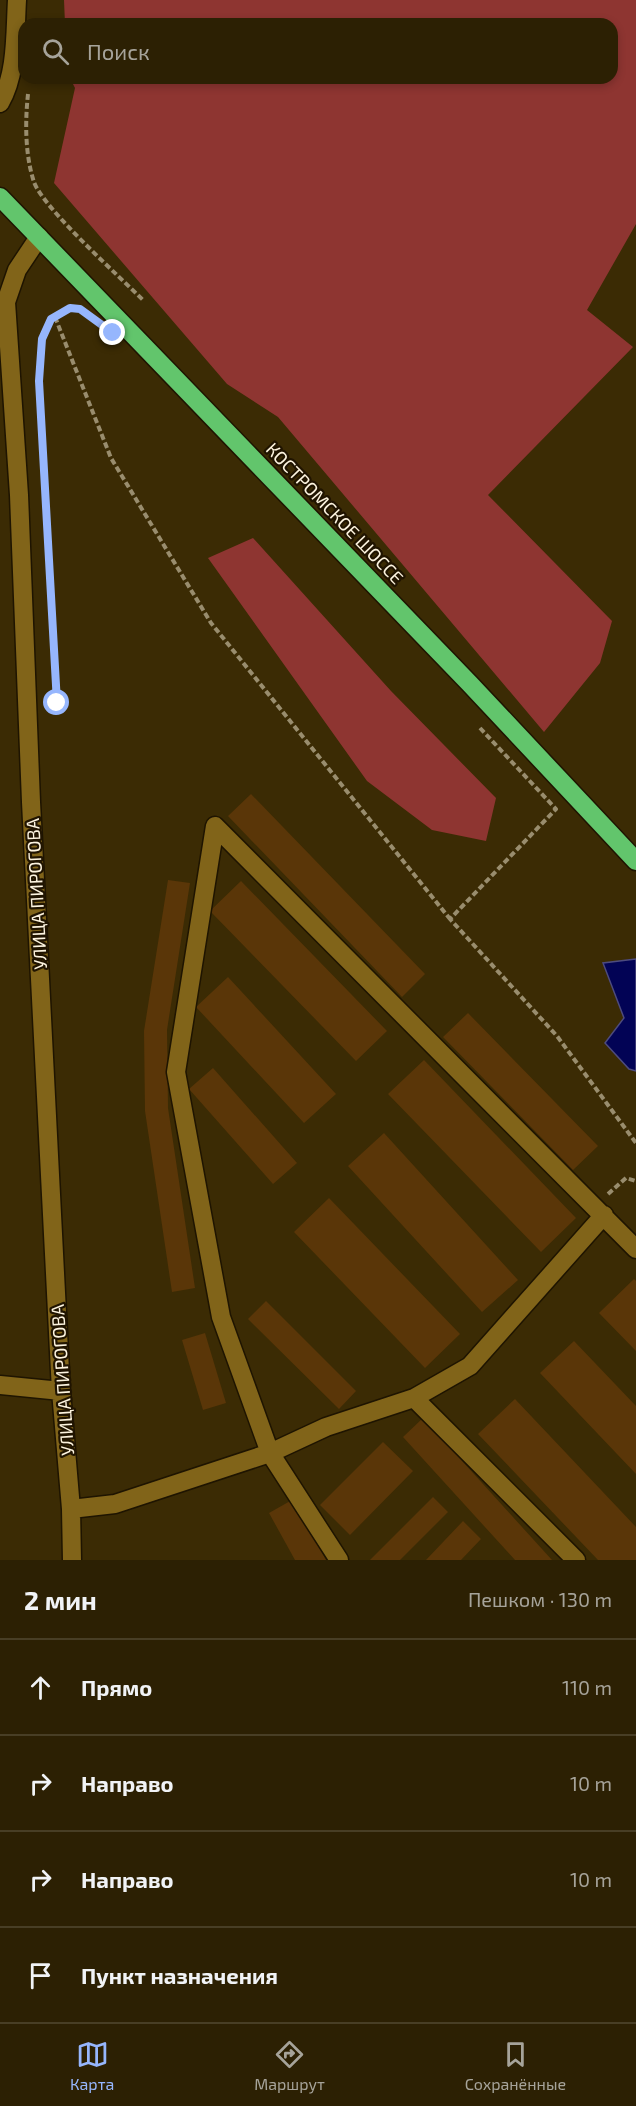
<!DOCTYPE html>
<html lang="ru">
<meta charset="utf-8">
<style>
body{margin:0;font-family:"Exo 2",sans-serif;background:#34280d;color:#f1f3f6}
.stop{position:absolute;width:18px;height:18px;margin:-14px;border:4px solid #96b6fd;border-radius:50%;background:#fff}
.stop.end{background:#96b6fd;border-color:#fff;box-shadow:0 2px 6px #0008}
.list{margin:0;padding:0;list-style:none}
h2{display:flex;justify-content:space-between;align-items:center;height:78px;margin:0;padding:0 24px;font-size:26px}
h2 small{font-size:20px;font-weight:400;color:#a6a39a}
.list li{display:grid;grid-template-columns:39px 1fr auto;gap:18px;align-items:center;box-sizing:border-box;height:96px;padding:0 24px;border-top:2px solid #483e25}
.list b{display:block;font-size:22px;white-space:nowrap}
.list em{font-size:20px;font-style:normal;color:#a6a39a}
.icon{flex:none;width:33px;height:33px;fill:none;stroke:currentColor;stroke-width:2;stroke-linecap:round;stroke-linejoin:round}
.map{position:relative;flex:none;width:636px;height:1560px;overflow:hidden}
.search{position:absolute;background:#2c2003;box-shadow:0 3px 9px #0003;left:18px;right:18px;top:18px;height:66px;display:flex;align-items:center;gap:15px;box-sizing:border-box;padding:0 21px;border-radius:18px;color:#a6a39a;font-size:22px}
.sheet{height:462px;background:#2c2003}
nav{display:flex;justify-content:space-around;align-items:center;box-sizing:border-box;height:84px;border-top:2px solid #483e25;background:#2c2003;font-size:16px;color:#a6a39a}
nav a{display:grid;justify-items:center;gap:3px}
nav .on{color:#96b6fd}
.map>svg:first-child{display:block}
</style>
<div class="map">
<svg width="636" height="1560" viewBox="0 0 636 1560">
<rect width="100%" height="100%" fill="#3b2b04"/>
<path fill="#8e3531" d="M64,0h572v224l-49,86 46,37 -145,148 124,126 -12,42 -56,69 -266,-315 -51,-33 -173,-201 21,-95 -5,-10h542v-54h-547z
M253,538l138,153 105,107 -10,43 -54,-11 -65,-49 -159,-223z"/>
<path fill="#020355" stroke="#4d4b7e" stroke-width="1.5" d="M636,959v112l-7,-2 -24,-26 19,-25 -21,-55z"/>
<path fill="#5a3608" d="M251,794l174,180 -23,23 -174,-181z
M168,880l22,3 -23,147 1,78 27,180 -23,4 -27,-181 -1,-80z
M241,881l146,150 -31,30 -146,-150z
M228,977l108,117 -32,29 -108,-116z
M468,1013l130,133 -25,24 -130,-133z
M424,1060l152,158 -35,34 -153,-158z
M213,1068l84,95 -24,21 -84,-95z
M384,1133l134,147 -36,32 -134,-146z
M329,1198l131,136 -35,34 -131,-136z
M634,1279l2,2v70l-37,-38z
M266,1301l90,90 -17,18 -91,-90z
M205,1333l21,70 -23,7 -21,-70z
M574,1341l62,65v68l-96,-101z
M515,1399l121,128v33h-38l-120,-126z
M423,1418l129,142h-37l-112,-123z
M383,1442l30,29 -63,64 -30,-30z
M433,1497l15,15 -48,48h-30z
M292,1500l34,60h-31l-26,-47z
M463,1521l18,18 -20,21h-35z"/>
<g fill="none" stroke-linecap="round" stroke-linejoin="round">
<g stroke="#1e1401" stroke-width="21">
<path id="minor" d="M0,103c17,-29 15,-70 17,-103
M39,237l-22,33 -11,32 13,193 12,307 30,589 10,118 1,51
M0,1385l61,6
M414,1398l162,162
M71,1509l44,-5 155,-51 56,-26 88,-29 56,-32 134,-151
M339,1560l-69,-107 -49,-136 -45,-245 39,-246 421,423"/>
</g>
<g stroke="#1e1401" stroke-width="21">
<path id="highway" d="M0,197l470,487 166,177"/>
</g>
<path stroke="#998d6e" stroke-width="4" stroke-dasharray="6 3" stroke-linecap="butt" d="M28,94c-3,28 -3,61 6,88 9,26 87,96 110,119
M55,317l56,141 100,165 239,296
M57,703l-18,-322c2,-29 1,-74 41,-72
M480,728l76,81 -106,110 107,117 79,107
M608,1194l18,-16 10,3"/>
<use href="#minor" stroke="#816419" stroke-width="18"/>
<use href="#highway" stroke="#62c56c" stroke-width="18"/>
</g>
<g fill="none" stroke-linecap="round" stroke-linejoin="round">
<path stroke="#96b6fd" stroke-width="8" d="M57,703l-18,-322 3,-42 9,-20 19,-11 10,1 33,24"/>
</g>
<g text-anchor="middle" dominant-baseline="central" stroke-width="4.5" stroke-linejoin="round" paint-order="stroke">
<g font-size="18" fill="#fdf4df" stroke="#201400">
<text transform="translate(335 513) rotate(46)">КОСТРОМСКОЕ ШОССЕ</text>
<text transform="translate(36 894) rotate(-93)">УЛИЦА ПИРОГОВА</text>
<text transform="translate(62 1380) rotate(-94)">УЛИЦА ПИРОГОВА</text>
</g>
</g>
</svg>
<div class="stop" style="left:57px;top:703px"></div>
<div class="stop end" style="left:113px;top:333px"></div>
<div class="search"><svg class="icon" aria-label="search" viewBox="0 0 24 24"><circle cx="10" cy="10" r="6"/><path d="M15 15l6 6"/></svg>Поиск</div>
</div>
<section class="sheet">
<h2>2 мин<small>Пешком · 130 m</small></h2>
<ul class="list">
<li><svg class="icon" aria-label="ahead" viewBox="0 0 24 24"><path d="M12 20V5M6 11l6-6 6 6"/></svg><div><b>Прямо</b></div><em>110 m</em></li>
<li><svg class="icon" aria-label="right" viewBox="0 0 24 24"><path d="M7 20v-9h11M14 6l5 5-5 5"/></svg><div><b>Направо</b></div><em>10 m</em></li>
<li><svg class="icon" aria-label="right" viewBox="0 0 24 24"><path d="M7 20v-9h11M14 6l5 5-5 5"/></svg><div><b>Направо</b></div><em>10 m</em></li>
<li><svg class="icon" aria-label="arrive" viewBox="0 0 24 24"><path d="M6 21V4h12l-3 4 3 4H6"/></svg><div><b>Пункт назначения</b></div></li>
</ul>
</section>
<nav>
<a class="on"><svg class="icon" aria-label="map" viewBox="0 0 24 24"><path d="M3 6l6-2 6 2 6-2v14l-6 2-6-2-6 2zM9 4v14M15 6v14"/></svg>Карта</a>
<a><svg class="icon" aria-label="directions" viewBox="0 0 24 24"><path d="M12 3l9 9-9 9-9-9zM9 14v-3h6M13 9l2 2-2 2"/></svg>Маршрут</a>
<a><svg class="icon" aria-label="saved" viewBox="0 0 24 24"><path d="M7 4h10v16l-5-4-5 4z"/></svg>Сохранённые</a>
</nav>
